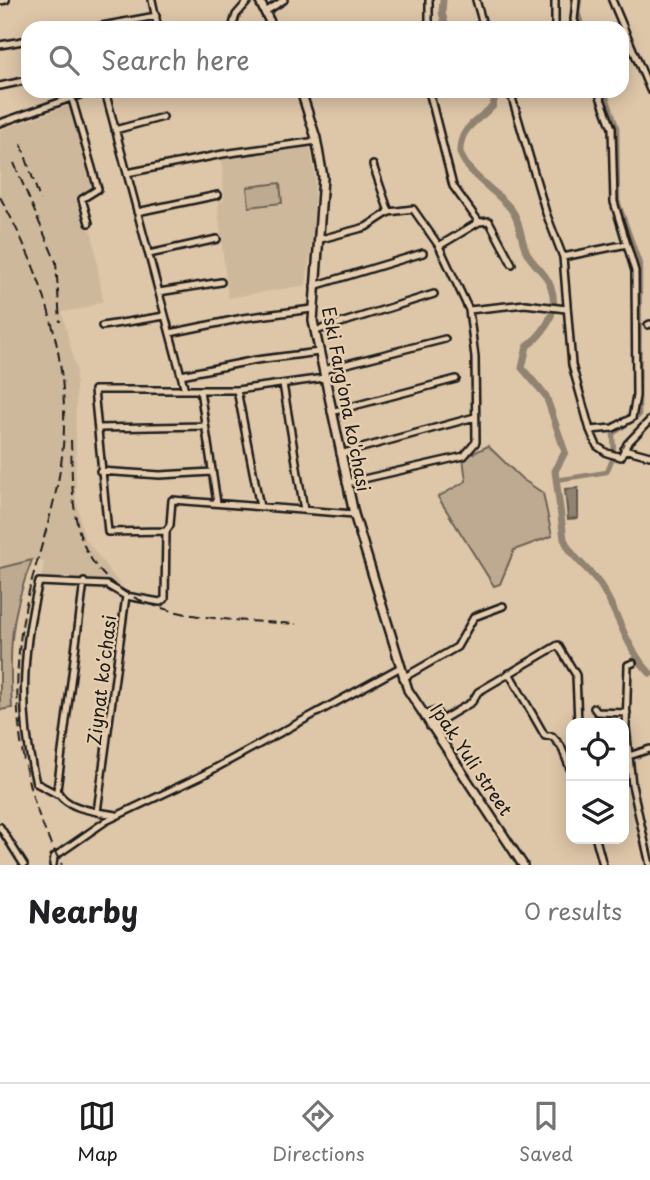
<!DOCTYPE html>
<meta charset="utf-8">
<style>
body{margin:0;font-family:"Playpen Sans",sans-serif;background:#f6f6f6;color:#202124}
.controls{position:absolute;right:21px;bottom:21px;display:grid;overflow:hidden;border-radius:14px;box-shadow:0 4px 18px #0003}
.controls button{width:63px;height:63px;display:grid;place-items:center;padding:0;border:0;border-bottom:2px solid #e0e0e0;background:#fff;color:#202124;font:35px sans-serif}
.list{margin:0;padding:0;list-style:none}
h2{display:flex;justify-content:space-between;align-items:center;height:91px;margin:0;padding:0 28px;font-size:30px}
h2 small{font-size:23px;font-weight:400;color:#757577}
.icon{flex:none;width:38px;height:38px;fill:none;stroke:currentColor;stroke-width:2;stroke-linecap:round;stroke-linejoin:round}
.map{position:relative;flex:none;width:650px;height:865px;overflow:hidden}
.search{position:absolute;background:#fff;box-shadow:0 4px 18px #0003;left:21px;right:21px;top:21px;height:77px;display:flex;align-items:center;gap:18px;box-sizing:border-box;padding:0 24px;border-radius:21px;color:#757577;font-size:26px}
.sheet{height:217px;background:#fff}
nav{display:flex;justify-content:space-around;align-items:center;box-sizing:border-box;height:98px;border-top:2px solid #e0e0e0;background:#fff;font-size:19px;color:#757577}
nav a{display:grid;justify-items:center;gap:4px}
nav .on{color:#1c1c1c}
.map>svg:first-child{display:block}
</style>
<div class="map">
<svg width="650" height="865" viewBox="0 0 650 865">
<rect width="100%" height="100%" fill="#dec6a8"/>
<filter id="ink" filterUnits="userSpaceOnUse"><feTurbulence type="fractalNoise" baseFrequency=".0143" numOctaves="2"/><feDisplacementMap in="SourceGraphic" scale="14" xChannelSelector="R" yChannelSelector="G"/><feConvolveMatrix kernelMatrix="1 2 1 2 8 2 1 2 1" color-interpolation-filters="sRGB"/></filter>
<g filter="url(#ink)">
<path fill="#ceb89c" d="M71,105l25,85 -17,4 14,43 10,64 -17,7 -24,4 14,57v130l8,38 38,50 -81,-6 3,-19 -12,-2 -32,8v-438z
M310,147l5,28 -2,57 -7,53 -78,13 -10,-89 1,-7 5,-2 -2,-42z"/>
<path fill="#beaa91" stroke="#6d6356" stroke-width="2" d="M280,183l2,20 -33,4 -2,-20z
M488,446l34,33 21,14 9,43 -38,14 -14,34 -6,2 -56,-89 28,-16 -3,-23z
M32,560c-22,55 -23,90 -20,148l-12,2v-142z"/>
<path fill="#918371" stroke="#625a4f" stroke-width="2" d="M578,488v30l-10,1 -3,-30z"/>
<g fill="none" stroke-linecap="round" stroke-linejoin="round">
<path stroke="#918371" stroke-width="4.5" d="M580,0l-2,12 5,16
M557,480l50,-8 7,-17 -1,-21 26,-18 1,-152 -22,-63 -1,-74 -12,-36"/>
<path stroke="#918371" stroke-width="7" d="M443,0l-1,12 4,16
M496,91l-3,15c-16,15 -34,22 -33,47 11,26 34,35 51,56 10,12 9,32 17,46 5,8 12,14 17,21 18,26 5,53 -18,70l-5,22 24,28 19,56 -10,19 9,68c8,20 26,30 37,47 18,28 25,63 49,87"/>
<g stroke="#1c1c1c" stroke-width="10">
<path id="minor" d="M152,0l6,28
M476,0l8,28
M555,0v26
M576,0l-2,20 3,8
M612,0l38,90
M0,1l6,-1
M265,12l19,-12
M91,28l65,-12
M232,28l4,-13 13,-15
M429,28v-28
M0,45l28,-5
M0,86l28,-6
M105,91l80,299
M429,91l24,95 26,36
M510,91l36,122 17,44 9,108 18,65 7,16 10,7 14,4 6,-13 23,-24
M72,99l26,90 -16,10 7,24
M0,123l91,-32
M115,130l48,-13
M127,173l96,-19 94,-13
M137,212l81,-17
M389,212l24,-3 26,37 40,-24 10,-1 23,43
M321,239l45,-12 23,-15 -16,-47
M149,254l68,-15
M563,257l64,-13
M314,286l109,-33
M159,292l62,-10
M469,310l56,-6 41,5
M648,325l2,-1
M102,326l63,-10
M315,331l119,-37
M170,333l73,-15 69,-9
M323,370l122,-31
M181,375l75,-15 63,-8
M324,378l-87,12h-143l14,142 58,-1 4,-6 2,-25 182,14
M283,384l21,126
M200,390l17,113
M237,390l23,117
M331,412l125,-33
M99,428l106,-2
M590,430l23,-2 19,-10 4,-22 -1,-125 -21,-69 -2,-74 -14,-37
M624,449l26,7
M340,454l135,-37
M100,471l60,4 52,-3
M346,483l118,-27 12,-14 -1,-85 -6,-47 -30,-64
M84,582l-27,208c7,19 41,22 59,25
M126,596l34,6 5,-3 1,-68
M633,663l-5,2 -2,62 6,58 18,80
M509,673l36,63h7l9,10 10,25
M403,678l54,-31 17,-30 29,-11
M594,708l3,4 30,1
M424,715l12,-4 6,9
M430,727l42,-25 6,-10 80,-47 18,30 2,48
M629,756l21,-7
M57,794l-21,-11c-17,-66 -14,-135 3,-201l68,3 19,11
M97,812l29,-216
M0,827l24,38
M596,839l7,26
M53,865l1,-8 52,-36 93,-44 200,-109"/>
</g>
<g stroke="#1c1c1c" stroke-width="12">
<path id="major" d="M259,0l14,28
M301,91l15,47 7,39 -10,144 41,193 54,176 115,175"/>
</g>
<use href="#minor" stroke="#e6cdae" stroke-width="5"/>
<use href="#major" stroke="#e6cdae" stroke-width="7"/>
<path stroke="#1c1c1c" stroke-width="2" stroke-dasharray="10 5" stroke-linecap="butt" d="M21,143l19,57
M14,163l42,99 4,60
M0,197c43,78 70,160 63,249 -4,50 -22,98 -34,145 -22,91 -14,192 33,274
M71,440c1,30 0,63 8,91 26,93 142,87 217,93"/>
</g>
</g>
<g text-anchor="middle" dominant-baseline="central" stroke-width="5" stroke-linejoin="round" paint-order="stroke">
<g font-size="18" fill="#1c1c1c" stroke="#e6cdae">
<text transform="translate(347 399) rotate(79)">Eski Farg'ona ko'chasi</text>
<text transform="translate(101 680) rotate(-83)">Ziynat koʻchasi</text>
<text transform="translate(472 759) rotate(56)">Ipak Yuli street</text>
</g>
</g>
</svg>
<div class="controls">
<button><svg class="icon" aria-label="locate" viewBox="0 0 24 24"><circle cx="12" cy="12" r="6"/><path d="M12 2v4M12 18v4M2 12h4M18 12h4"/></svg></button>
<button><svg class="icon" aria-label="layers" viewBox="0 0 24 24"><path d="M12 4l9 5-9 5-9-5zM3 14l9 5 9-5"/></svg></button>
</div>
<div class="search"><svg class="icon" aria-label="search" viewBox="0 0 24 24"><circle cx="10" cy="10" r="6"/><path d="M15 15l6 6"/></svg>Search here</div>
</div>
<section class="sheet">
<h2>Nearby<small>0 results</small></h2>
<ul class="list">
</ul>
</section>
<nav>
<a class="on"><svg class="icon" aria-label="map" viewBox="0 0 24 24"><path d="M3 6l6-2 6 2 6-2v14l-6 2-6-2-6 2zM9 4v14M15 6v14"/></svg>Map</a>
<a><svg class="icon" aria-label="directions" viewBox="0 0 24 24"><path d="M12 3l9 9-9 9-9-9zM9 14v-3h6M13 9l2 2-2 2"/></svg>Directions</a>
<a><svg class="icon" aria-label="saved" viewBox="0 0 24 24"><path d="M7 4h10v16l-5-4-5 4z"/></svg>Saved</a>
</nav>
